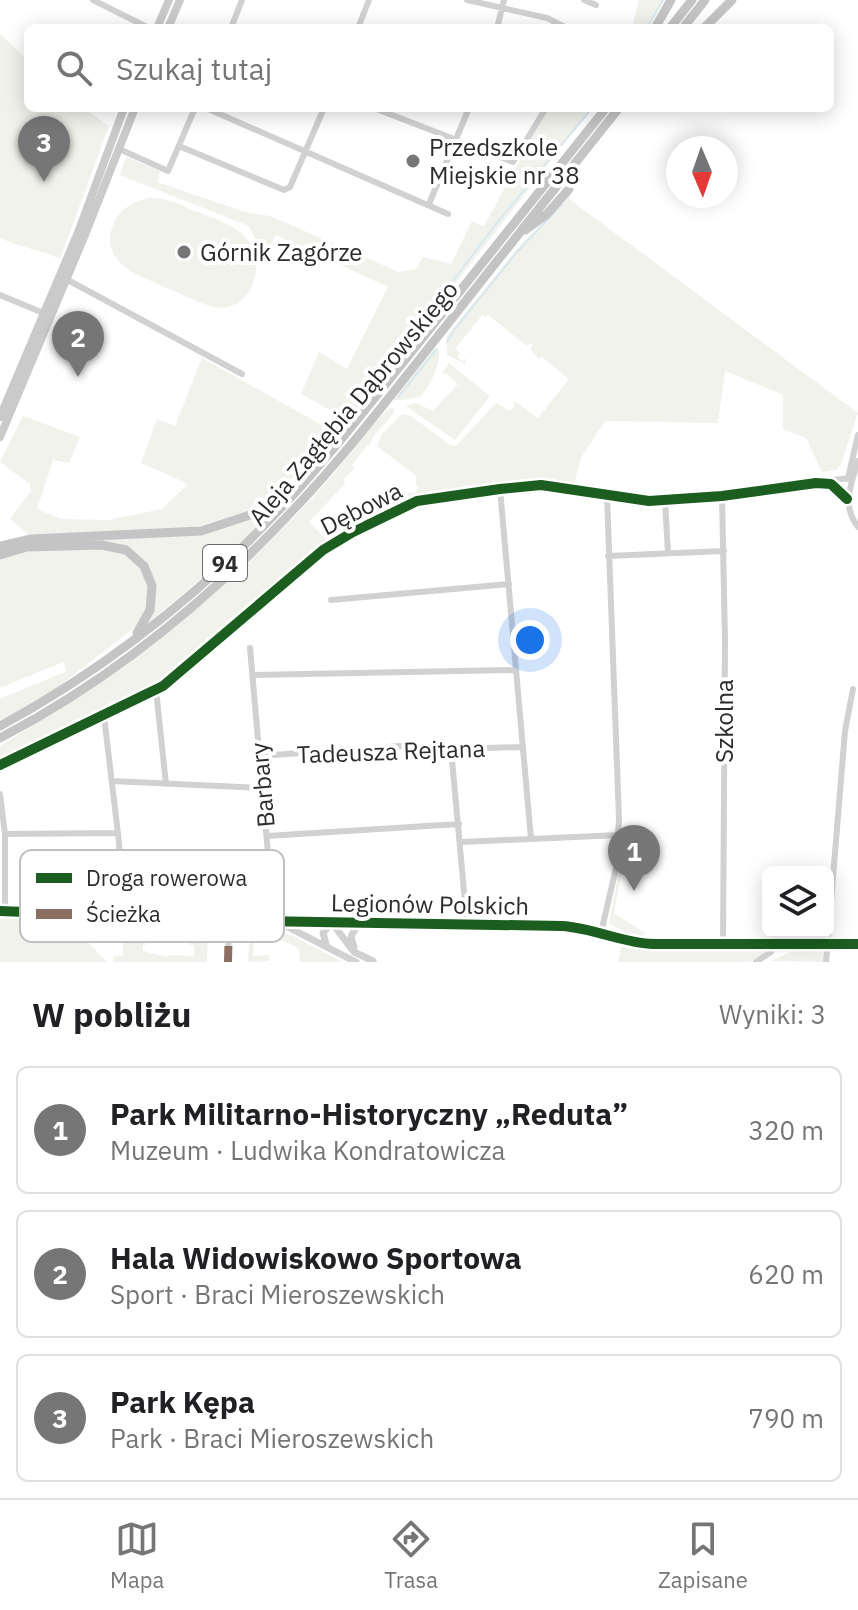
<!DOCTYPE html>
<html lang="pl">
<meta charset="utf-8">
<style>
body{margin:0;font-family:"IBM Plex Sans",sans-serif;background:#f6f6f6;color:#202124}
.controls{position:absolute;right:24px;bottom:24px;display:grid;overflow:hidden;border-radius:12px;box-shadow:0 4px 20px #0003}
.controls button{width:72px;height:72px;display:grid;place-items:center;padding:0;border:0;border-bottom:2px solid #e0e0e0;background:#fff;color:#202124;font:40px sans-serif}
.compass{position:absolute;left:666px;top:136px;width:72px;height:72px;border-radius:50%;background:#fff;box-shadow:0 4px 20px #0003;rotate:178deg}
.you{position:absolute;left:530px;top:640px;width:28px;height:28px;margin:-20px;border:6px solid #fff;border-radius:50%;background:#1a73e8;box-shadow:0 0 0 12px #1a73e833}
.badge{display:grid;place-items:center;width:52px;height:52px;border-radius:50%;background:#767676;color:#fff;font-size:26px;font-weight:700}
.pin{position:absolute;translate:-50% -66px;filter:drop-shadow(0 2px 4px #0008)}
.pin::after{content:'';position:absolute;top:42px;width:28px;height:24px;background:inherit;clip-path:polygon(0 0,100% 0,50% 100%)}
.list{margin:0;padding:0;list-style:none}
h2{display:flex;justify-content:space-between;align-items:center;height:104px;margin:0;padding:0 32px;font-size:34px}
h2 small{font-size:26px;font-weight:400;color:#757577}
.list li{display:grid;grid-template-columns:52px 1fr auto;gap:24px;align-items:center;box-sizing:border-box;height:128px;margin:0 16px 16px;padding:0 16px;border:2px solid #e0e0e0;border-radius:12px}
.list b{display:block;font-size:30px;white-space:nowrap}
.list p{margin:0;font-size:26px;white-space:nowrap;color:#757577}
.list em{font-size:26px;font-style:normal;color:#757577}
.icon{flex:none;width:44px;height:44px;fill:none;stroke:currentColor;stroke-width:2;stroke-linecap:round;stroke-linejoin:round}
.map{position:relative;flex:none;width:858px;height:962px;overflow:hidden}
.search{position:absolute;background:#fff;box-shadow:0 4px 20px #0003;left:24px;right:24px;top:24px;height:88px;display:flex;align-items:center;gap:20px;box-sizing:border-box;padding:0 28px;border-radius:12px;color:#757577;font-size:30px}
.sheet{height:536px;background:#fff}
nav{display:flex;justify-content:space-around;align-items:center;box-sizing:border-box;height:112px;border-top:2px solid #e0e0e0;background:#fff;font-size:22px;color:#757577}
nav a{display:grid;justify-items:center;gap:4px}
nav .on{color:#767676}
.map>svg:first-child{display:block}
</style>
<div class="map">
<svg width="858" height="962" viewBox="0 0 858 962">
<rect width="100%" height="100%" fill="#fff"/>
<path fill="#f0f2eb" d="M639,0h25l-17,28h-15z
M0,34l28,26v48h55l26,18 -49,133c-21,-10 -39,-11 -60,-21z
M548,108h44l-243,312 -51,54 -55,39 -52,15 -162,7 -19,-16 21,-28 -1,-7 -30,-22 23,-46 57,21 -11,26 -16,-3 -16,49 24,10 47,1 54,-11 26,-25 -47,-21 16,-44 18,7 27,-68 127,71 10,-14 -38,-21 18,-42 28,17 41,-82 -112,-52 -13,22 -14,-31 -129,-51 6,-18 34,14 -3,11 91,31 22,3 129,56 17,-3 7,-12 28,7 21,-43 12,5z
M572,191l-3,8 289,214 -17,51 -5,6 -14,2 -16,-34 -23,-9v-34l-58,-24 -7,52 -113,-2 -24,37 -8,30 -41,-6 -123,17 -1,-6h6l5,-5 -3,-2v-10l-39,-30 5,-12 20,-20 9,2 39,29 6,1 40,-43 14,8 4,-4v-6l24,17 31,-39 -27,-22 -3,2 -9,-10 3,-4 -3,-2 -3,3 -39,-31 -3,2 -2,-3 -28,35 5,4 -3,4 6,4 3,-3 -1,6 -18,-9v-19l75,-93 28,-26z
M150,198c17,-1 31,7 47,14 16,6 36,12 48,25 25,26 5,81 -35,69 -16,-5 -31,-13 -45,-19 -27,-12 -66,-24 -52,-62 6,-16 21,-24 37,-27z
M434,349l5,2c2,13 -11,40 -19,45 -7,4 -20,4 -27,4z
M449,363l41,33 -35,44 -49,-34 10,-3 17,8 24,-26 2,1 -13,-13 -4,1z
M391,408l4,1c-5,14 -21,20 -25,36l-3,1 -15,19 2,3 -10,11 1,5 -36,38 14,14 12,-5 2,7 -26,18 -155,131 -156,75v-16c89,-54 174,-113 250,-186 26,-25 53,-51 77,-78 20,-22 41,-58 64,-74z
M292,491l-49,52 -96,81c20,-38 -1,-49 -24,-78l-117,1 204,-17z
M399,498l5,2 -3,5 -55,28 -5,-2 1,-6z
M107,549l17,5 18,15 6,23 -3,20 -10,15 -87,68 -48,25v-21l67,-28 -4,-9 -63,26v-130l35,-8z
M622,871l-8,42 31,20 -3,5 -14,-4 -19,-11 10,-51z
M0,917l49,2 26,-2 -1,11 33,34h-107z
M126,924l20,21h-3v6l24,6 3,-2 24,1v-11h-4v-8l-4,-2 12,-9 10,-1 -1,37h-94l1,-6h9v-29z
M233,927l39,2 -2,7 -16,-1 -1,21 16,-1v6l-21,1 2,-34z
M274,929l19,7 50,26h-43l-1,-14 -26,-11z
M622,944l24,4 116,1 4,3 -16,10h-132z
M819,950l4,2v10l-53,-1 24,-10z"/>
<g fill="none" stroke-linecap="round" stroke-linejoin="round">
<path stroke="#d9e8ee" stroke-width="2" d="M647,28l16,-28
M447,342l7,-12 63,-78 45,-48
M399,396l38,-47
M347,419l150,-196 95,-115"/>
<path stroke="#d1d1d1" stroke-width="6" d="M93,0l56,28
M467,0l80,18 20,10
M584,0l12,5
M334,27l4,1
M231,28l11,-28
M358,28l11,-28
M497,28l7,-28
M206,108l242,106
M374,108l139,54 33,-54
M179,146l105,44 6,-3 34,-79
M119,149l49,22 27,-63
M429,204l40,-96
M66,279l176,95
M0,295l48,20
M858,461c-7,24 -17,44 0,66
M848,478l10,-43
M823,481l29,-3
M500,489l31,350
M722,496l3,145 -2,305
M665,500l3,53
M608,556l116,-5
M331,600l178,-16
M250,648l24,274
M253,675l262,-5
M156,690l10,94
M104,716l15,126 4,74
M451,749l16,175
M259,756l141,-10 51,3 72,-2
M0,765l163,-79 160,-136 30,-18 64,-31 83,-12 41,-4 108,16 73,-5 94,-13 15,1 16,15
M112,781l150,7
M0,794l5,40v78
M5,834l113,-1
M267,836l192,-12
M461,842l158,-7
M601,933l15,-65 3,-49 -12,-323
M228,962l1,-42
M756,962l15,-10 1,-7
M826,962l19,-231 8,-42"/>
<path stroke="#d1d1d1" stroke-width="7" d="M0,911l259,10 303,5c32,2 60,17 92,18h204
M280,923l76,39
M332,923l22,29 19,9
M326,944l-3,-11 8,-10
M354,947l-3,-10 7,-14"/>
<path stroke="#cacaca" stroke-width="8" d="M157,28l12,-28
M168,28l12,-28
M0,417l79,-187 45,-122
M0,437l85,-202 50,-127"/>
<path stroke="#c4c4c4" stroke-width="9" d="M655,28l16,-28
M670,28l22,-28
M683,28l22,-28
M704,28l28,-28
M525,230l22,-16 22,-25
M0,546l31,-7 170,-8 46,-15 49,-30
M0,555l27,-8 75,-2 24,5 18,16 8,20 -2,24 -13,23
M0,726c105,-57 200,-132 281,-218 50,-53 94,-111 140,-168 62,-77 123,-155 185,-232
M0,738c111,-58 210,-139 295,-230 54,-57 102,-121 151,-182 57,-73 115,-145 173,-218"/>
<path stroke="#8d6e63" stroke-width="8" stroke-dasharray="16 8" stroke-linecap="butt" d="M228,962l1,-42"/>
<g stroke="#fff" stroke-width="15">
<path id="cycleway" d="M0,765l163,-79 160,-136 30,-18 64,-31 83,-12 41,-4 108,16 73,-5 94,-13 15,1 16,15
M0,911l259,10 303,5c32,2 60,17 92,18h204"/>
</g>
<use href="#cycleway" stroke="#1b5e20" stroke-width="10"/>
</g>
<g fill="#767676" stroke="#fff" stroke-width="3">
<circle cx="413" cy="161" r="8"/>
<circle cx="184" cy="252" r="8"/>
</g>
<g text-anchor="middle" dominant-baseline="central" stroke-width="8" stroke-linejoin="round" paint-order="stroke">
<rect fill="#fff" stroke="#6b6b6b" stroke-width="2" x="203" y="545" width="44" height="36" rx="6"/>
<g font-size="22" font-weight="bold" fill="#2c2c2c">
<text x="225" y="563">94</text>
</g>
<g font-size="24" fill="#2c2c2c" stroke="#fff" text-anchor="start">
<text x="429" y="147">Przedszkole<tspan x="429" dy="28">Miejskie nr 38</tspan></text>
<text x="200" y="252">Górnik Zagórze</text>
</g>
<g font-size="24" fill="#2c2c2c" stroke="#fff">
<text transform="translate(353 403) rotate(-50)">Aleja Zagłębia Dąbrowskiego</text>
<text transform="translate(361 508) rotate(-27)">Dębowa</text>
<text transform="translate(724 721) rotate(-90)">Szkolna</text>
<text transform="translate(391 751) rotate(-2)">Tadeusza Rejtana</text>
<text transform="translate(262 785) rotate(-95)">Barbary</text>
<text transform="translate(430 904) rotate(1)">Legionów Polskich</text>
</g>
</g>
<rect x="20" y="850" width="264" height="92" rx="12" fill="#fff" stroke="#c0c0c0" stroke-width="2"/>
<rect x="36" y="873" width="36" height="10" fill="#1b5e20"/>
<rect x="36" y="909" width="36" height="10" fill="#8d6e63"/>
<g font-size="22" fill="#2c2c2c">
<text x="86" y="886">Droga rowerowa</text>
<text x="86" y="922">Ścieżka</text>
</g>
</svg>
<div class="controls">
<button><svg class="icon" aria-label="layers" viewBox="0 0 24 24"><path d="M12 4l9 5-9 5-9-5zM3 14l9 5 9-5"/></svg></button>
</div>
<svg class="compass" viewBox="-18 -18 36 36"><path d="M0-13l5 13h-10z" fill="#e53935"/><path d="M0 13l5-13h-10z" fill="#757577"/></svg>
<div class="you"></div>
<div class="pin badge" style="left:634px;top:891px">1</div>
<div class="pin badge" style="left:78px;top:377px">2</div>
<div class="pin badge" style="left:44px;top:182px">3</div>
<div class="search"><svg class="icon" aria-label="search" viewBox="0 0 24 24"><circle cx="10" cy="10" r="6"/><path d="M15 15l6 6"/></svg>Szukaj tutaj</div>
</div>
<section class="sheet">
<h2>W pobliżu<small>Wyniki: 3</small></h2>
<ul class="list">
<li><span class="badge">1</span><div><b>Park Militarno-Historyczny „Reduta”</b><p>Muzeum · Ludwika Kondratowicza</p></div><em>320 m</em></li>
<li><span class="badge">2</span><div><b>Hala Widowiskowo Sportowa</b><p>Sport · Braci Mieroszewskich</p></div><em>620 m</em></li>
<li><span class="badge">3</span><div><b>Park Kępa</b><p>Park · Braci Mieroszewskich</p></div><em>790 m</em></li>
</ul>
</section>
<nav>
<a class="on"><svg class="icon" aria-label="map" viewBox="0 0 24 24"><path d="M3 6l6-2 6 2 6-2v14l-6 2-6-2-6 2zM9 4v14M15 6v14"/></svg>Mapa</a>
<a><svg class="icon" aria-label="directions" viewBox="0 0 24 24"><path d="M12 3l9 9-9 9-9-9zM9 14v-3h6M13 9l2 2-2 2"/></svg>Trasa</a>
<a><svg class="icon" aria-label="saved" viewBox="0 0 24 24"><path d="M7 4h10v16l-5-4-5 4z"/></svg>Zapisane</a>
</nav>
